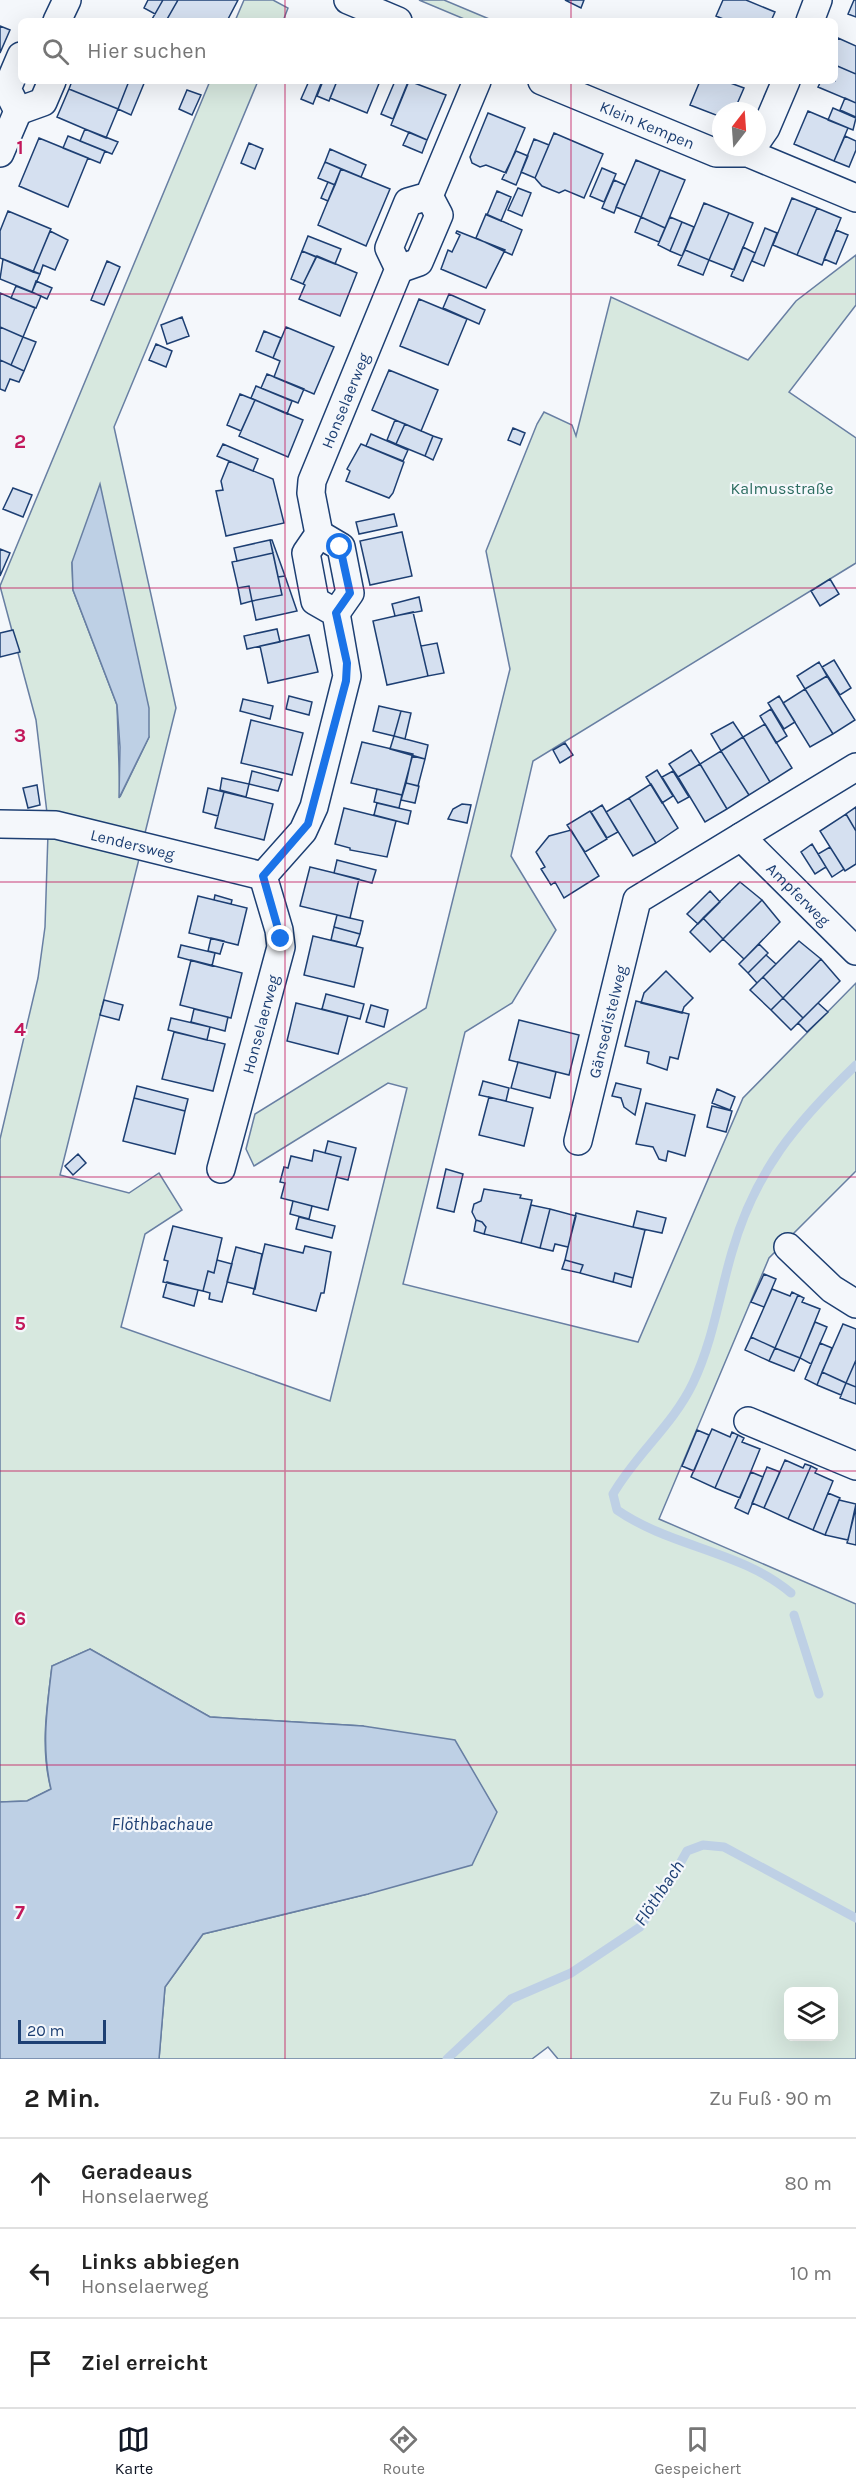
<!DOCTYPE html>
<html lang="de">
<meta charset="utf-8">
<style>
body{margin:0;font-family:Karla,sans-serif;background:#f6f6f6;color:#222}
.controls{position:absolute;right:18px;bottom:18px;display:grid;overflow:hidden;border-radius:9px;box-shadow:0 6px 24px #0002}
.controls button{width:54px;height:54px;display:grid;place-items:center;padding:0;border:0;border-bottom:2px solid #e0e0e0;background:#fff;color:#222;font:30px sans-serif}
.compass{position:absolute;left:712px;top:102px;width:54px;height:54px;border-radius:50%;background:#fff;box-shadow:0 6px 24px #0002;rotate:17deg}
.scale{position:absolute;left:18px;bottom:15px;width:88px;box-sizing:border-box;padding-left:6px;border:3px solid #1d3f73;border-top:0;font-size:16px;line-height:21px;white-space:nowrap;color:#1d3f73;-webkit-text-stroke:4px #f4f7fb;paint-order:stroke}
.stop{position:absolute;width:18px;height:18px;margin:-14px;border:4px solid #1a73e8;border-radius:50%;background:#fff}
.stop.end{background:#1a73e8;border-color:#fff;box-shadow:0 2px 6px #0008}
.list{margin:0;padding:0;list-style:none}
h2{display:flex;justify-content:space-between;align-items:center;height:78px;margin:0;padding:0 24px;font-size:26px}
h2 small{font-size:20px;font-weight:400;color:#767676}
.list li{display:grid;grid-template-columns:39px 1fr auto;gap:18px;align-items:center;box-sizing:border-box;height:90px;padding:0 24px;border-top:2px solid #e0e0e0}
.list b{display:block;font-size:22px;white-space:nowrap}
.list p{margin:0;font-size:20px;white-space:nowrap;color:#767676}
.list em{font-size:20px;font-style:normal;color:#767676}
.icon{flex:none;width:33px;height:33px;fill:none;stroke:currentColor;stroke-width:2;stroke-linecap:round;stroke-linejoin:round}
.map{position:relative;flex:none;width:856px;height:2059px;overflow:hidden}
.search{position:absolute;background:#fff;box-shadow:0 6px 24px #0002;left:18px;right:18px;top:18px;height:66px;display:flex;align-items:center;gap:15px;box-sizing:border-box;padding:0 21px;border-radius:9px;color:#767676;font-size:22px}
.sheet{height:348px;background:#fff}
nav{display:flex;justify-content:space-around;align-items:center;box-sizing:border-box;height:84px;border-top:2px solid #e0e0e0;background:#fff;font-size:16px;color:#767676}
nav a{display:grid;justify-items:center;gap:3px}
nav .on{color:#111827}
.map>svg:first-child{display:block}
</style>
<div class="map">
<svg width="856" height="2059" viewBox="0 0 856 2059">
<rect width="100%" height="100%" fill="#f4f7fb"/>
<path fill="#d7e8df" stroke="#687fa3" stroke-width="1.5" fill-rule="evenodd" d="M244,0h29l15,8 -5,13h-48z
M419,0h25l50,21h-25z
M210,81h48l-144,346 62,281 -32,129 -97,-24 -11,-93 -36,-134zM72,562l77,175 -29,60 -3,-92 -44,-115z
M856,255v50l-67,87 67,46v125l-323,198 -22,95 45,74 -44,73 -47,29 -62,252 235,58 105,-244 113,-115v188l-87,87 -110,261 197,85v455h-298l-10,-12 -16,12h-373l6,-72 38,-53 165,-40 -5,-168 -153,-9 -120,-68 -38,17c-5,41 -12,82 -1,123l-24,12 -27,1v-663l38,-161 7,-51 3,-94 92,22 -80,320 69,18 30,-20 23,37 -37,24 -24,93 209,74 77,-313 -19,-5 -134,83 -8,-17 9,-35 171,-106 84,-339 -24,-118 51,-127 7,-12 28,13 4,11 35,-139 137,63 48,-59zM788,1992h46v44h-46z"/>
<path fill="#bed0e5" stroke="#687fa3" stroke-width="1.5" d="M100,484l49,224v29l-30,61 1,-51 -3,-42 -44,-115 -1,-28z
M90,1649l120,68 153,9 92,14 42,72 -25,53 -104,29 -165,40 -38,53 -6,72h-159v-257l27,-1 24,-12c-10,-42 -4,-81 1,-123z"/>
<g fill="none" stroke-linecap="round" stroke-linejoin="round">
<path stroke="#bed0e5" stroke-width="9" d="M791,1593c-49,-42 -121,-46 -174,-83l-4,-16c23,-40 60,-69 80,-111 20,-42 26,-87 39,-131 23,-81 64,-129 124,-187
M794,1615l25,79
M447,2059l64,-60 60,-26 69,-46 23,-33 24,-43 16,-6 21,2 132,71"/>
</g>
<path fill="#d5e0f0" stroke="#1d3f73" stroke-width="1.5" d="M163,0h15l-12,21h-15z
M163,0l-8,14 -11,-6 4,-8z
M178,0h60l-11,21h-61z
M565,0h19l-3,8z
M723,0h23l29,12 -4,9h-43l-12,-5z
M854,0h2v17l-8,-3z
M0,26l10,4 -10,23z
M838,38l18,8v28l-21,-9v-19z
M835,65l21,9v29l-38,-16 3,-6h14z
M72,81h57l-11,28 -49,-20z
M129,81h16l-14,34 -13,-6z
M309,81h13l-9,23 -12,-5z
M323,81h14l-8,20 -12,-5z
M337,81h43l-13,32 -37,-15z
M395,81l13,1 -15,37 -12,-5z
M409,81l37,14 -19,45 -36,-15z
M700,81h25l19,7 -10,23h-13v6l-31,-12z
M69,89l49,20 -12,29 -49,-21z
M187,90l14,5 -9,20 -13,-6z
M845,98l11,5v14l-16,-7z
M833,108l23,10 -3,12 -25,-10z
M808,111l40,17 -14,33 -40,-17z
M488,113l37,15 -19,45 -20,-8 -6,2 -8,-4 -2,-6z
M85,129l33,13 -6,12 -32,-13z
M409,132l18,8 -5,13 -19,-8z
M554,133l49,21 -19,44 -19,-8 -6,3 -17,-7 -7,-8z
M68,136l37,15 -5,12 -37,-15z
M845,136l11,5v9l-7,17 -15,-6z
M39,138l49,20 -20,49 -49,-21z
M534,139l15,6 -14,33 -14,-6z
M249,143l14,6 -8,20 -14,-6z
M330,149l36,16 -5,12 -36,-15z
M516,151l12,5 -12,29 -14,-6z
M636,160l24,10 -19,47 -25,-10z
M325,162l16,7 -6,16 -17,-7z
M602,168l14,6 -12,28 -14,-6z
M341,169l49,20 -24,57 -48,-21z
M660,170l25,10 -20,48 -24,-11z
M614,180l11,5 -11,28 -12,-5z
M328,182l7,3 -7,16 -7,-3z
M518,188l13,5 -9,23 -14,-6z
M497,191l14,6 -10,24 -14,-6z
M792,198l25,10 -20,47 -24,-10z
M704,203l25,10 -20,47 -24,-10z
M817,208l24,10 -19,47 -25,-10z
M8,211l43,18 -18,43 -33,-14v-27z
M729,213l24,10 -19,47 -25,-10z
M486,214l36,16 -10,25 -36,-17z
M641,217l24,11 -6,14 -24,-10z
M670,217l12,5 -12,29 -12,-6z
M682,222l12,5 -12,29 -12,-5z
M765,228l12,5 -13,33 -12,-5z
M836,230l12,5 -12,29 -12,-5z
M50,231l18,9 -13,30 -12,-5 -3,9 -7,-2z
M457,231l48,19 -19,38 -45,-19 7,-19 4,2 8,-17 -4,-2z
M308,236l33,13 -6,15 -33,-13z
M743,247l12,6 -12,28 -12,-5z
M685,250l24,10 -6,15 -25,-10z
M302,251l14,6 -13,27 -12,-5z
M317,256l40,17 -17,43 -41,-17 6,-14 -2,-1z
M3,259l37,15 -8,18 -32,-13z
M107,261l13,6 -16,38 -13,-5z
M36,281l16,7 -5,11 -15,-7z
M16,286l25,10 -5,12 -25,-10z
M0,293l35,15 -12,29 -23,-10z
M449,294l36,16 -6,14 -36,-16z
M419,299l48,20 -19,46 -48,-19z
M182,317l7,19 -22,8 -6,-19z
M0,327l23,10 -12,28 -11,-5z
M286,327l48,20 -20,47 -40,-17 6,-16 -7,-3z
M264,331l17,7 -8,20 -17,-7z
M23,337l13,5 -12,29 -13,-6z
M156,344l16,7 -6,16 -17,-7z
M0,360l24,11 -5,11 -9,-3 -5,12 -5,-2z
M389,370l49,20 -17,41 -49,-21z
M267,374l37,15 -6,14 -37,-15z
M256,386l36,15 -5,13 -36,-16z
M240,394l15,6 -14,31 -14,-6z
M255,400l48,20 -15,37 -49,-21z
M395,420l10,4 -9,20 -9,-4z
M405,424l28,12 -8,20 -29,-12z
M513,428l12,5 -5,12 -12,-5z
M371,434l37,16 -5,11 -37,-15z
M433,436l9,3 -9,21 -8,-4z
M223,444l35,15 -5,12 -36,-15z
M361,444l43,18 -11,31 -4,5 -43,-17 4,-10 -3,-2z
M229,461l44,18 11,44 -58,13 -10,-45 7,-1 -2,-9z
M13,488l19,7 -9,22 -20,-8z
M394,514l3,12 -38,8 -3,-12z
M402,532l10,44 -42,9 -10,-44z
M270,540l3,13 -36,8 -3,-13z
M270,540h2l13,36 -7,1z
M0,549l10,4 -10,23z
M273,553l9,42 -30,6 -3,-15 -11,2 -6,-26z
M285,576l12,35 -41,9 -4,-19 30,-6 -4,-18z
M830,579l9,15 -19,12 -9,-15z
M249,586l3,15 -11,3 -3,-16z
M419,597l3,14 -27,5 -3,-12z
M413,612l15,64 -41,9 -14,-64z
M277,629l3,13 -33,7 -3,-13z
M13,630l7,22 -20,5v-24z
M309,635l9,37 -50,11 -8,-37z
M437,643l7,30 -16,3 -7,-30z
M834,660l17,28 -11,7 -18,-28z
M819,662l8,14 -22,13 -8,-13z
M827,676l28,44 -22,14 -28,-45z
M805,689l28,45 -23,13 -27,-44z
M289,696l23,6 -3,13 -23,-6z
M779,696l16,26 -11,7 -16,-26z
M243,699l30,7 -3,13 -30,-8z
M379,706l22,5 -7,25 -21,-5z
M771,709l16,27 -11,7 -16,-27z
M401,711l10,2 -6,26 -11,-3z
M251,720l52,13 -11,42 -51,-12z
M733,722l10,15 -22,14 -10,-17z
M765,724l27,44 -22,14 -27,-45z
M394,736l34,9 -3,14 -35,-10z
M743,737l27,45 -21,13 -28,-44z
M362,742l51,12 -11,41 -51,-12z
M565,743l8,12 -13,8 -7,-13z
M691,750l9,14 -22,13 -9,-13z
M721,751l28,44 -22,14 -27,-45z
M412,756l13,3 -7,27 -12,-3z
M700,764l27,45 -22,13 -27,-45z
M657,770l16,26 -11,7 -16,-26z
M252,771l30,8 -4,12 -29,-7z
M673,771l16,26 -11,6 -16,-26z
M222,778l27,6 -3,13 -26,-7z
M406,783l13,3 -4,17 -14,-3z
M651,784l27,44 -22,15 -27,-45z
M37,785l3,20 -12,3 -5,-20z
M208,788l16,4 -6,24 -15,-4z
M377,789l25,6 -3,13 -25,-6z
M224,792l49,12 -9,36 -49,-12z
M629,798l27,45 -23,13 -27,-44z
M377,803l34,8 -3,13 -34,-9z
M462,804l9,1 -4,18 -19,-4 5,-10z
M602,805l16,27 -11,6 -16,-26z
M856,807v24l-10,-17z
M344,808l52,13 -9,36 -37,-7v-2l-15,-4z
M590,811l17,28 -22,13 -18,-27z
M846,814l10,17v33l-11,7 -25,-40z
M571,830l28,46 -35,22 -9,-16 -4,3 -10,-16 4,-2 -9,-15 13,-16z
M812,844l14,23 -11,7 -14,-22z
M830,847l14,22 -12,8 -14,-23z
M337,860l39,10 -4,13 -38,-10z
M310,867l49,12 -9,39 -50,-12z
M740,882l22,18 -39,39 -20,-21z
M710,891l10,11 -22,22 -11,-10z
M215,895l17,5 -1,4 -17,-4z
M198,896l49,12 -9,37 -49,-12z
M762,900l18,22 -36,37 -21,-20z
M337,915l26,6 -3,13 -26,-7z
M703,918l20,21 -13,13 -20,-20z
M334,927l26,7 -4,12 -25,-6z
M313,936l50,12 -9,39 -50,-12z
M211,938l13,3 -4,13 -12,-3z
M799,941l22,18 -38,39 -20,-21z
M759,944l9,9 -20,20 -9,-9z
M181,945l34,8 -3,13 -34,-9z
M766,955l10,9 -19,19 -9,-10z
M821,959l19,22 -37,37 -20,-20z
M191,960l51,13 -11,45 -51,-13z
M666,971l27,27 -9,9 -2,6 -41,-10 3,-10z
M763,977l20,21 -12,12 -21,-20z
M326,994l38,10 -4,15 -38,-10z
M783,998l20,20 -12,12 -20,-20z
M104,1000l19,5 -4,15 -19,-5z
M636,1001l53,13 -11,45 -8,-2 -3,13 -20,-7 2,-11 -24,-6z
M296,1003l52,13 -10,38 -51,-13z
M818,1003l10,9 -21,20 -9,-9z
M371,1005l17,5 -4,17 -18,-5z
M194,1009l34,8 -3,14 -34,-9z
M171,1018l39,9 -3,13 -39,-10z
M519,1020l60,15 -10,40 -60,-15z
M174,1032l51,12 -12,47 -51,-12z
M518,1062l38,10 -6,26 -39,-10z
M483,1081l26,7 -3,13 -27,-6z
M616,1083l25,6 -6,26 -11,-8 -3,-9 -9,-2z
M137,1086l51,13 -3,12 -51,-13z
M717,1089l18,8 -5,13 -18,-7z
M489,1097l44,11 -9,38 -45,-11z
M134,1098l51,13 -10,43 -52,-13z
M646,1103l49,12 -10,41 -17,-5 -2,10 -7,-2 -6,-12 -17,-3z
M712,1106l20,5 -6,21 -19,-5z
M328,1141l28,7 -8,32 -12,-3 5,-20 -16,-4z
M314,1150l27,7 -13,53 -47,-12 4,-15 -5,-1 4,-15 4,1 3,-12 21,5z
M78,1154l8,9 -13,12 -8,-9z
M446,1169l17,5 -9,38 -17,-4z
M484,1189l37,6 -1,3 12,2 -11,43 -37,-9 2,-7 -4,-5 -6,-2 -4,-8 2,-8 7,-3z
M293,1201l19,5 -3,13 -19,-5z
M531,1205l19,4 -10,39 -19,-5z
M550,1209l26,7 -8,31 -13,-3 -2,7 -13,-3z
M637,1211l29,7 -4,15 -29,-6z
M576,1213l69,17 -12,48 -18,-5 -2,9 -33,-9 3,-8 -18,-5z
M299,1217l36,9 -3,12 -36,-9z
M476,1220l6,2 4,5 -2,7 -10,-3z
M173,1226l49,12 -8,35 -6,-2 -5,20 -40,-9 5,-21 -4,-1z
M265,1244l38,9 2,-7 26,6 -7,41h-3l-5,18 -63,-17z
M236,1247l26,7 -7,35 -28,-7z
M217,1260l15,4 -10,38 -13,-3 1,-6 -7,-2 5,-20 6,2z
M565,1260l18,5 -3,8 -18,-4z
M615,1273l18,5 -2,9 -18,-5z
M764,1274l12,5 -12,28 -13,-5z
M167,1282l31,8 -4,16 -31,-9z
M772,1289l18,7 2,-4 6,3 -23,53 -24,-11z
M798,1295l6,3 -2,4 18,7 -20,49 -25,-10z
M815,1322l12,5 -16,37 -11,-6z
M843,1324l13,5v31l-10,23 -24,-11z
M751,1337l24,11 -6,13 -24,-11z
M820,1343l12,5 -15,37 -12,-6z
M775,1348l25,10 -6,13 -25,-10z
M856,1360v27l-10,-4z
M822,1372l24,11 -5,12 -24,-10z
M846,1383l10,4v17l-16,-6z
M712,1429l18,8 2,-5 6,3 -23,53 -24,-11z
M697,1430l12,5 -15,36 -12,-5z
M738,1435l6,3 -2,4 18,7 -20,49 -25,-10z
M785,1460l18,8 2,-4 6,2 -23,53 -24,-11z
M811,1466l6,3 -2,4 18,8 -20,49 -25,-11z
M767,1467l13,5 -16,36 -12,-5z
M751,1472l12,5 -15,37 -13,-6z
M828,1493l12,5 -15,37 -12,-5z
M839,1500l17,4 -8,36 -23,-5z
M856,1508v37l-9,-2z"/>
<g fill="none" stroke-linecap="round" stroke-linejoin="round">
<g stroke="#1d3f73" stroke-width="30">
<g id="minor">
<path d="M348,0l50,21"/>
<path d="M57,21l10,-21"/>
<path d="M810,21l8,-21"/>
<path id="s1" d="M542,81l174,72h32l108,45"/>
<path d="M18,111l25,-9 9,-21"/>
<path d="M757,141l9,-13 20,-47"/>
<path d="M0,153l18,-42 -11,-22 14,-33"/>
<path d="M399,269l20,-7 20,-47 -10,-19"/>
<path d="M319,534l22,13 9,46 -14,20"/>
<path id="s2" d="M0,824l56,1 207,51"/>
<path id="s3" d="M741,837l115,114"/>
<path id="s4" d="M578,1141l59,-241 219,-133"/>
<path id="s5" d="M221,1169l60,-222 -2,-17 -16,-54 40,-45 11,-24 33,-131 -11,-63 -21,-12 -9,-48 13,-19 -8,-41 1,-12 87,-212 -10,-21 19,-46 21,-6 48,-115"/>
<path d="M788,1247l44,42 24,15"/>
<path d="M748,1421l108,45"/>
</g>
</g>
<use href="#minor" stroke="#f4f7fb" stroke-width="27"/>
</g>
<g fill="none" stroke-linecap="round" stroke-linejoin="round">
<path stroke="#1a73e8" stroke-width="8" d="M281,939l-18,-63 45,-52 38,-143 1,-18 -11,-50 14,-20 -10,-46"/>
</g>
<path fill="none" stroke="#c2185b" stroke-width="1.5" stroke-opacity="0.55" d="M285,0v21M571,0v21M285,81v1978M571,81v1978M0,294h856M0,588h856M0,882h856M0,1177h856M0,1471h856M0,1765h856"/>
<g text-anchor="middle" dominant-baseline="central" stroke-width="4.5" stroke-linejoin="round" paint-order="stroke">
<g font-size="16" fill="#1d3f73" stroke="#f4f7fb">
<text stroke="none"><textPath href="#s1" startOffset="114">Klein Kempen</textPath></text>
<text stroke="none"><textPath href="#s5" startOffset="826">Honselaerweg</textPath></text>
<text stroke="none"><textPath href="#s2" startOffset="135">Lendersweg</textPath></text>
<text stroke="none"><textPath href="#s3" startOffset="81">Ampferweg</textPath></text>
<text stroke="none"><textPath href="#s4" startOffset="123">Gänsedistelweg</textPath></text>
<text stroke="none"><textPath href="#s5" startOffset="150">Honselaerweg</textPath></text>
</g>
<g font-size="16" fill="#2c6c60" stroke="#f4f7fb">
<text x="782" y="488">Kalmusstraße</text>
</g>
<g font-size="18" font-style="italic" fill="#1d3f73" stroke="#f4f7fb">
<text x="162" y="1824">Flöthbachaue</text>
<text transform="translate(659 1893) rotate(-56)">Flöthbach</text>
</g>
</g>
<g font-size="20" text-anchor="middle" font-weight="bold" fill="#c2185b" stroke="#f4f7fb" stroke-width="4.5" stroke-linejoin="round" paint-order="stroke">
<text x="20" y="154">1</text>
<text x="20" y="448">2</text>
<text x="20" y="742">3</text>
<text x="20" y="1036">4</text>
<text x="20" y="1330">5</text>
<text x="20" y="1625">6</text>
<text x="20" y="1919">7</text>
</g>
</svg>
<div class="controls">
<button><svg class="icon" aria-label="layers" viewBox="0 0 24 24"><path d="M12 4l9 5-9 5-9-5zM3 14l9 5 9-5"/></svg></button>
</div>
<svg class="compass" viewBox="-18 -18 36 36"><path d="M0-13l5 13h-10z" fill="#e53935"/><path d="M0 13l5-13h-10z" fill="#767676"/></svg>
<div class="scale">20 m</div>
<div class="stop" style="left:340px;top:547px"></div>
<div class="stop end" style="left:281px;top:939px"></div>
<div class="search"><svg class="icon" aria-label="search" viewBox="0 0 24 24"><circle cx="10" cy="10" r="6"/><path d="M15 15l6 6"/></svg>Hier suchen</div>
</div>
<section class="sheet">
<h2>2 Min.<small>Zu Fuß · 90 m</small></h2>
<ul class="list">
<li><svg class="icon" aria-label="ahead" viewBox="0 0 24 24"><path d="M12 20V5M6 11l6-6 6 6"/></svg><div><b>Geradeaus</b><p>Honselaerweg</p></div><em>80 m</em></li>
<li><svg class="icon" aria-label="left" viewBox="0 0 24 24"><path d="M17 20v-9H6M10 6l-5 5 5 5"/></svg><div><b>Links abbiegen</b><p>Honselaerweg</p></div><em>10 m</em></li>
<li><svg class="icon" aria-label="arrive" viewBox="0 0 24 24"><path d="M6 21V4h12l-3 4 3 4H6"/></svg><div><b>Ziel erreicht</b></div></li>
</ul>
</section>
<nav>
<a class="on"><svg class="icon" aria-label="map" viewBox="0 0 24 24"><path d="M3 6l6-2 6 2 6-2v14l-6 2-6-2-6 2zM9 4v14M15 6v14"/></svg>Karte</a>
<a><svg class="icon" aria-label="directions" viewBox="0 0 24 24"><path d="M12 3l9 9-9 9-9-9zM9 14v-3h6M13 9l2 2-2 2"/></svg>Route</a>
<a><svg class="icon" aria-label="saved" viewBox="0 0 24 24"><path d="M7 4h10v16l-5-4-5 4z"/></svg>Gespeichert</a>
</nav>
